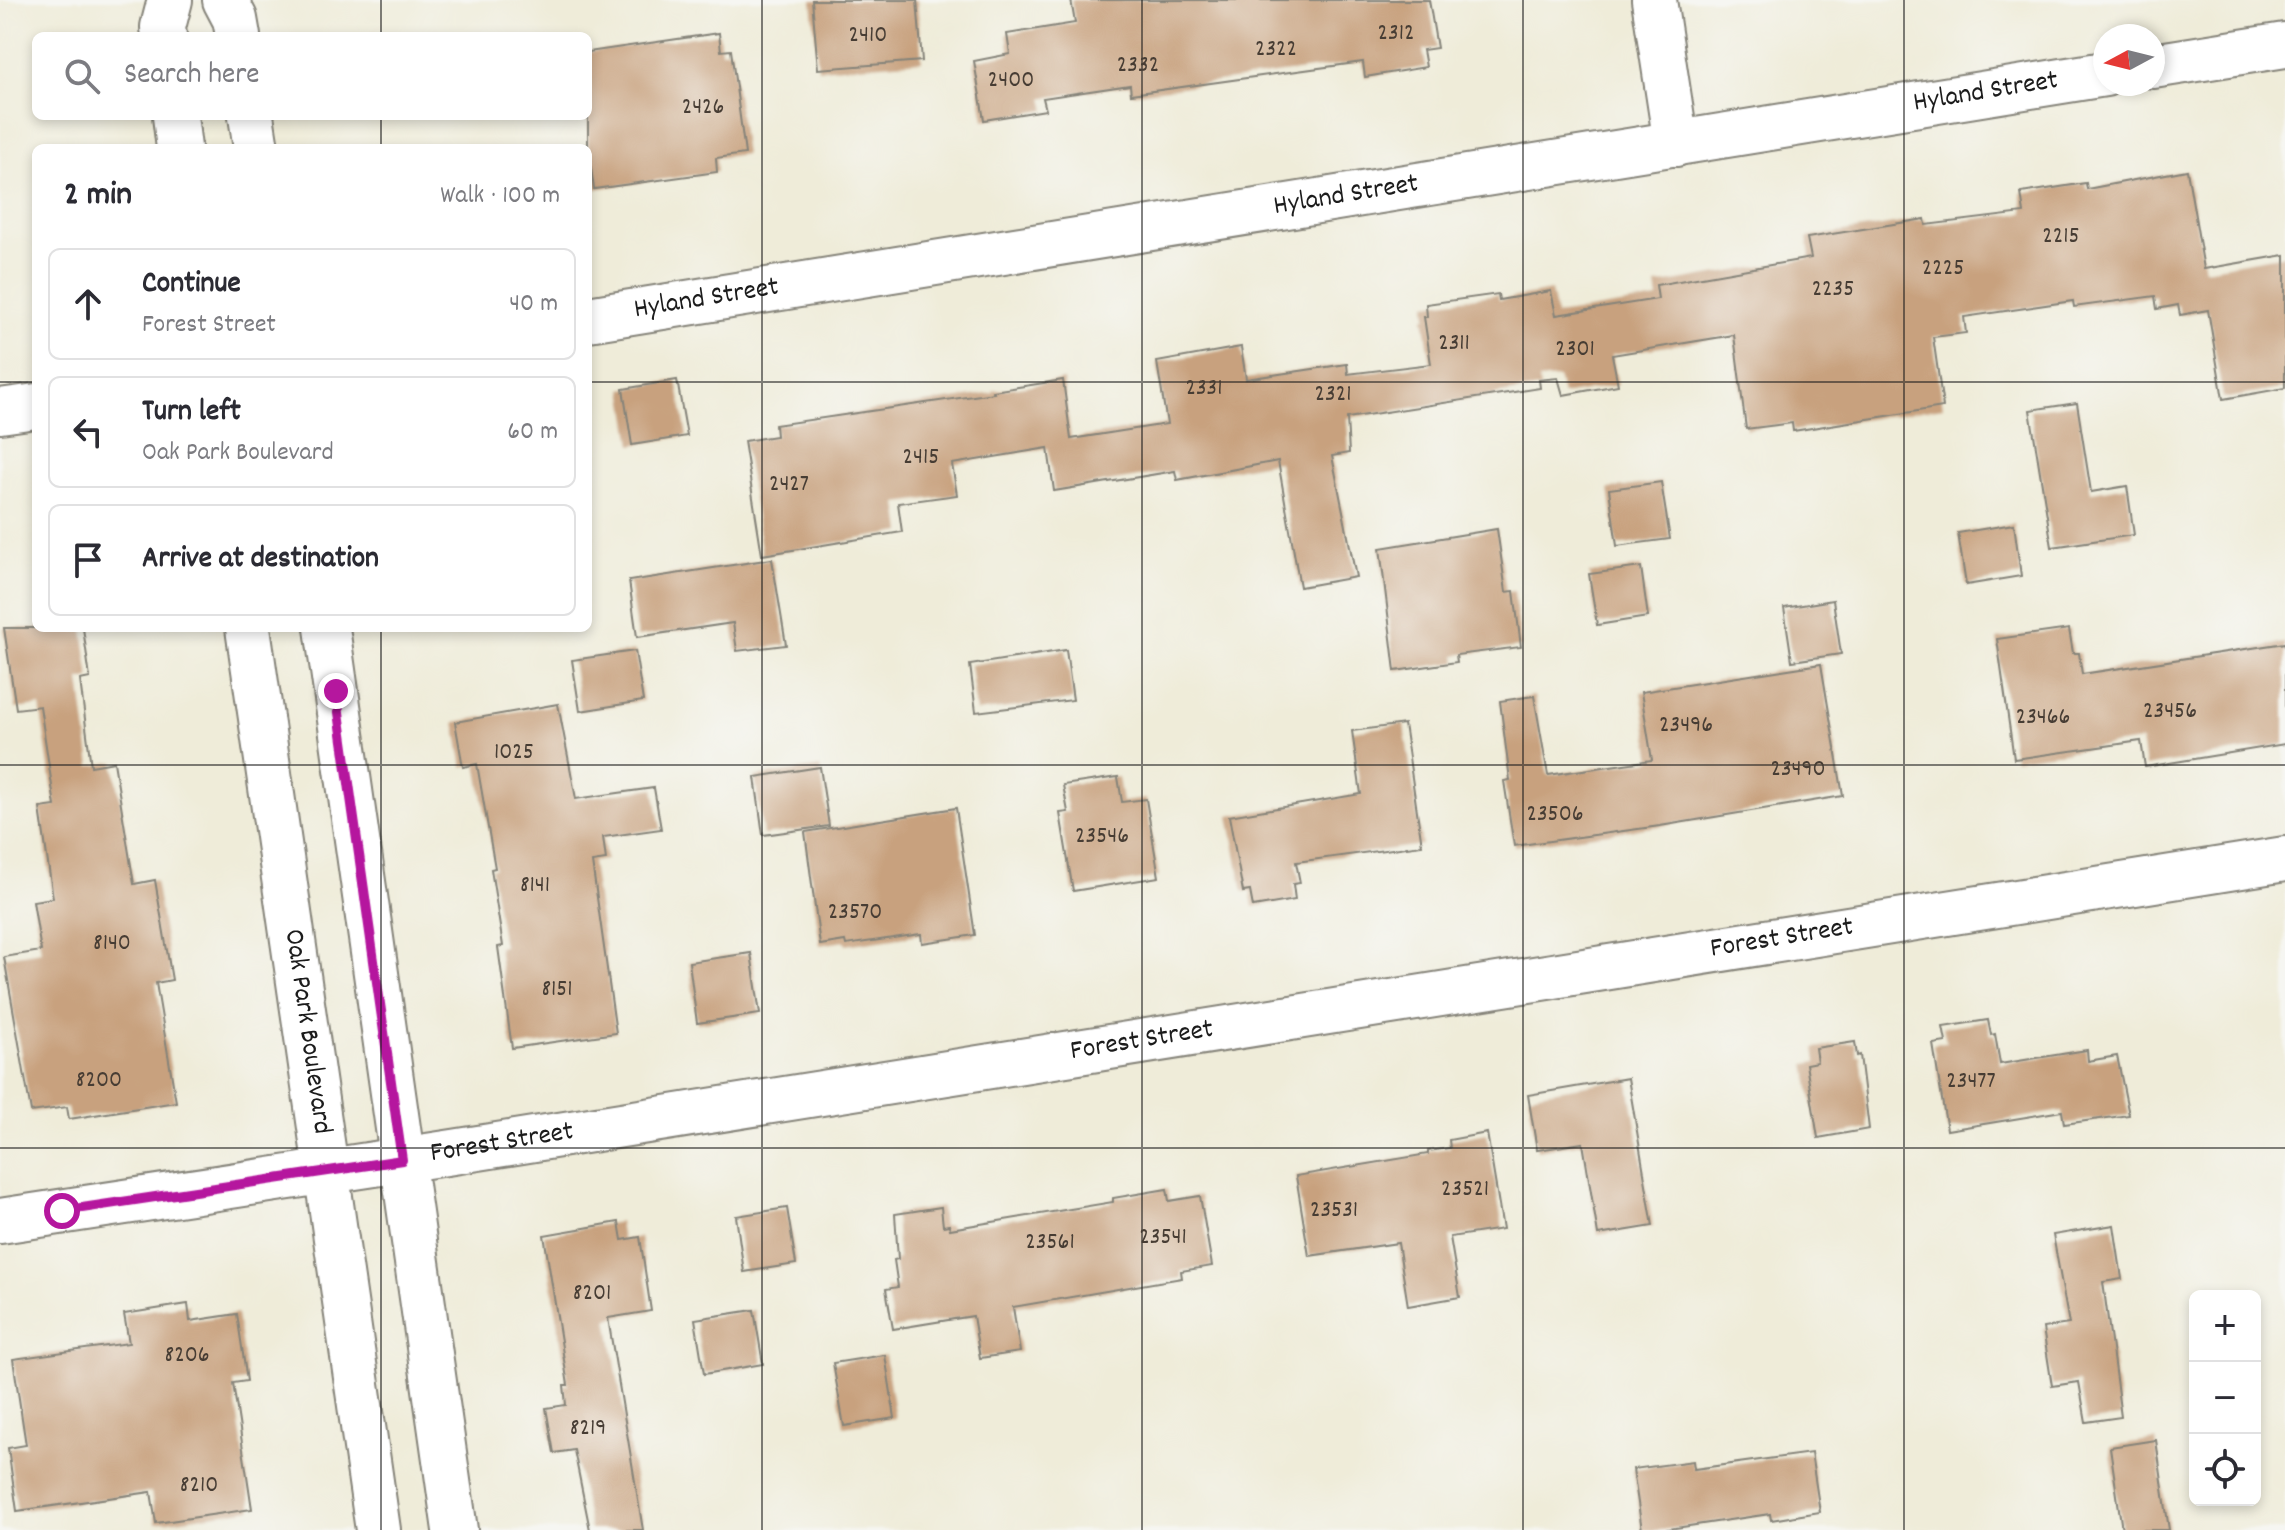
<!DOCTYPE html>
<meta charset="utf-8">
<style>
body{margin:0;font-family:Dekko,sans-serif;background:#f2f2f3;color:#2b2b33}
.controls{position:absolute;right:24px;bottom:24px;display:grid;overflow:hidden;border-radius:12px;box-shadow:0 4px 12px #0003}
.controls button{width:72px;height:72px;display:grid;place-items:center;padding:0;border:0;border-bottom:2px solid #e1e1e2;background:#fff;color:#2b2b33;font:40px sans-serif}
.compass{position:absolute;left:2093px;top:24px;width:72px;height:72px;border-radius:50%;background:#fff;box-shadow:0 4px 12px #0003;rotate:263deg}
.stop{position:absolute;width:24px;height:24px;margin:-18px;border:6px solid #b5179e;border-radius:50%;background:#fff}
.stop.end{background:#b5179e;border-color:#fff;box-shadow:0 2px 8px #0008}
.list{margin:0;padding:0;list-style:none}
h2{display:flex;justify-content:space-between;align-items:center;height:104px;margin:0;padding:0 32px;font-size:34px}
h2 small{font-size:26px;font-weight:400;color:#7c7c81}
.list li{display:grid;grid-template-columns:52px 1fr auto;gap:24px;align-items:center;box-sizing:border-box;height:112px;margin:0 16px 16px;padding:0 16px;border:2px solid #e1e1e2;border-radius:12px}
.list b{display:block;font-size:30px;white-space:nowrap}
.list p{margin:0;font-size:26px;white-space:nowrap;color:#7c7c81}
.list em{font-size:26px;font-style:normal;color:#7c7c81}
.icon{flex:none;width:44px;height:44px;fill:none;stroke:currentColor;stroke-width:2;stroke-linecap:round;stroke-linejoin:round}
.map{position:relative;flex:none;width:2285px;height:1530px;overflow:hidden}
.search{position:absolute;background:#fff;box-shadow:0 4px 12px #0003;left:32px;top:32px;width:560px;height:88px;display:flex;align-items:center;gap:20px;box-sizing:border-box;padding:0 28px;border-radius:12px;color:#7c7c81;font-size:30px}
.panel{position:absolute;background:#fff;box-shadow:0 4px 12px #0003;left:32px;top:144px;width:560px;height:488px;border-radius:12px}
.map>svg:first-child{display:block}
</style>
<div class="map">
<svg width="2285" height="1530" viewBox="0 0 2285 1530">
<rect width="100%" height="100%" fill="#f6f6f2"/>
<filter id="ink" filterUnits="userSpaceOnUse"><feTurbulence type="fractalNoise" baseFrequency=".0125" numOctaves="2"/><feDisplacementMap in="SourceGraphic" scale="16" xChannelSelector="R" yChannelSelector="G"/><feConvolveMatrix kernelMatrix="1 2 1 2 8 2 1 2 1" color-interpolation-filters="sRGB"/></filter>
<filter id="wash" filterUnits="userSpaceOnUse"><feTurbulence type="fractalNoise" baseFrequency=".006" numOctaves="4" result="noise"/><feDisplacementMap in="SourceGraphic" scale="32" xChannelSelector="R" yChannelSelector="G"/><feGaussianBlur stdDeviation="1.8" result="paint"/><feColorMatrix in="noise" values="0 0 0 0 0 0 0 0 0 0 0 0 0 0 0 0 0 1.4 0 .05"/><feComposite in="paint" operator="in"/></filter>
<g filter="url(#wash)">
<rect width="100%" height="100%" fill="#efecd9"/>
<g id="blocks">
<path fill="#c8a17e" d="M812,0h105l5,61 -104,8z
M1071,0h358l8,48 -14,2 3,17 -61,10 -2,-15 -232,32 -1,-9 -87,13 3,12 -62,10 -10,-59 36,-7 -3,-20 68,-11z
M719,33l2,18 10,-1 14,104 -29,4 1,14 -123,17 -6,-41v-96z
M2187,170l17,99 81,-14v133l-62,11 -15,-89 -28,5 -2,-10 -21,4 -2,-13 -81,11 -1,-6 -109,16 2,16 -33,4 10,70 -150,24 -1,-8 -46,6 -12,-94 -122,20 6,30 -55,10 -5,-17 -19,2 1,8 -193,30 2,35 -17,3 24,121 -56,10 -22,-126 -101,19 -2,-9 -121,20 -6,-43 -96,16 5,31 -59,8 4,29 -140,23 -18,-114 32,-5 -1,-11 219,-32 -1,-2 70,-11 8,59 96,-15 -10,-62 84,-15 5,32 101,-15 1,10 83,-10 -7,-47h3l-1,-13 72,-10 1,6 52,-9 5,24 102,-16 -2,-14 155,-27 -4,-20 118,-19 1,6 98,-12 -3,-20 65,-10 1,6z
M677,380l10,56 -55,9 -9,-56z
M2077,403l14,89 36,-6 7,49 -82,12 -22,-137z
M1661,482l9,57 -53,7 -8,-57z
M2014,524l7,52 -55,9 -8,-52z
M1497,529l9,63 8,-1 7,56 -65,8 1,7 -62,9 -15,-123z
M772,559l14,86 -49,6 -4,-28 -96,14 -8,-56z
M1641,567l7,50 -51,8 -8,-51z
M1833,600l8,54 -49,7 -8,-53z
M4,628h79l7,50 -10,2 11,86 23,-4 20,122 21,-4 17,100 -16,3 20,119 -107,17 -2,-12 -36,5 -27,-155 37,-6 -8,-50 20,-3 -13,-90 15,-2 -15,-100 -24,3z
M2069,629l4,24h6l3,21 203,-31v101l-140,23 -4,-26 -127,18 -17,-120z
M1066,650l7,50 -97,12 -6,-47z
M635,651l8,50 -63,10 -8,-51z
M1821,664l22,132 -183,30 -146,20 -10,-65 6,-1 -10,-79 34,-5 14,79 104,-15 -11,-68z
M558,704l18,95 78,-11 7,41 -58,8 3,23 -14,2 24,171 -104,15 -14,-101 5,-1 -12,-77 4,-1 -18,-104 -14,3 -8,-45z
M1404,724l18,121 -126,17 4,21 -7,1 2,16 -42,7 -3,-16 -7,1 -14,-76 132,-22 -9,-63z
M820,767l9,59 -66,9 -8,-58z
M1118,777l4,25 24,-3 13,78 -86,14 -13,-78 8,-1 -5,-27z
M956,808l19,127 -53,8 -1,-9 -75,11 -1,-4 -25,4 -15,-113z
M751,953l9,61 -63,9 -8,-61z
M1988,1020l3,15 4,-1 5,30 87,-14 1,11 29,-5 12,59 -65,9 -2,-13 -115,19 -14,-86 13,-2 -3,-15z
M1855,1042l2,14 3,-1 9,74 -51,9 -12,-74 11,-2 -2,-14z
M1628,1078l25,148 -55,9 -15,-92 -46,7 -9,-55z
M1487,1133l16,96 -53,8 10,60 -52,9 -10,-63 -89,13 -13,-80 132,-22v-3l22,-3 -1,-8z
M1167,1189l2,12 31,-5 12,70 -31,5 1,7 -169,29 7,45 -40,6 -7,-42 -80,13 -7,-40 12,-2 -4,-27 4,-1 -3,-45 46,-7 2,19 6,-1 1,4 163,-27v-4z
M787,1208l9,56 -52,8 -8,-56z
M619,1222l3,18 18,-3 11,74 -43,7 35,212h-53l-16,-80 -20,3 -8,-45 20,-3 -2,-20h4l-24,-150z
M2114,1225l8,54 -19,3 18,135 -35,5 -7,-40 -27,4 -9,-58 26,-4 -16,-89z
M188,1304l2,17 47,-7 10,67 -14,2 19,126 -96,14 -5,-31 -134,19 -9,-63 18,-3 -13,-86 116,-16 -5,-29z
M754,1310l9,54 -59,10 -9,-55z
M885,1355l10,63 -51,8 -11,-63z
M2156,1440l13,90h-47l-12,-83z
M1811,1453l9,59 -49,8 -1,-6 -108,16h-20l-9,-61 60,-8 1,8z"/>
</g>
</g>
<g filter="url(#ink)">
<use href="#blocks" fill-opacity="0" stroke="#86847a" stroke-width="2"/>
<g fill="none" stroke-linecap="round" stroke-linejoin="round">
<g stroke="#86847a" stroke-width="48">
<g id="minor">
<path d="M1654,0l22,144"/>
<path d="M2153,66l132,-21"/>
<path id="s1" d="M588,319l1517,-245"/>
<path d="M0,411l36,-5"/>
<path id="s2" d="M0,1221l453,-69 1832,-293"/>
</g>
</g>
<g stroke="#86847a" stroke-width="48">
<g id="tertiary">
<path d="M225,0l10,19 3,17"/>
<path d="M164,36l-1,-9 7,-27"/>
<path d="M175,116l4,32"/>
<path d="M251,116l5,32"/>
<path id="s3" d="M248,628l130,902"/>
<path d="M327,628l128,902"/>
</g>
</g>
<use href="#minor" stroke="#fff" stroke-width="44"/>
<use href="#tertiary" stroke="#fff" stroke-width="44"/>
</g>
</g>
<g fill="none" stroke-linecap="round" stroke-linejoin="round" filter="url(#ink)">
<path stroke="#b5179e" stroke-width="10" d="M62,1211l340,-51 -66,-469"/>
</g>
<path fill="none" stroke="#1c1c1c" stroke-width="2" stroke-opacity="0.55" d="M381,0v36M762,0v1530M1142,0v1530M1523,0v1530M1904,0v1530M381,116v32M0,382h36M588,382h1697M381,628v902M0,765h2285M0,1148h2285"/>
<g text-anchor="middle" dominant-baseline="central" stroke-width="6" stroke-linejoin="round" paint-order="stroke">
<g font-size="24" fill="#473d34">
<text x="1396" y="34">2312</text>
<text x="868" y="36">2410</text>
<text x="1276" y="50">2322</text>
<text x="1138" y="66">2332</text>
<text x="1011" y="81">2400</text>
<text x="703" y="108">2426</text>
<text x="2061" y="237">2215</text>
<text x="1943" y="269">2225</text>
<text x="1833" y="290">2235</text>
<text x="1454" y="344">2311</text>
<text x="1575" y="350">2301</text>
<text x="1204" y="389">2331</text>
<text x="1333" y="395">2321</text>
<text x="921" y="458">2415</text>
<text x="789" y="485">2427</text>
<text x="2170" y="712">23456</text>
<text x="2043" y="718">23466</text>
<text x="1686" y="726">23496</text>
<text x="514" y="753">1025</text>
<text x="1798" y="770">23490</text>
<text x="1555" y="815">23506</text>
<text x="1102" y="837">23546</text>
<text x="535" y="886">8141</text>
<text x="855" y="913">23570</text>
<text x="112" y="944">8140</text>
<text x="557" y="990">8151</text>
<text x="99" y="1081">8200</text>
<text x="1971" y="1082">23477</text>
<text x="1465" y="1190">23521</text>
<text x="1334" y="1211">23531</text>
<text x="1163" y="1238">23541</text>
<text x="1050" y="1243">23561</text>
<text x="592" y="1294">8201</text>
<text x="187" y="1356">8206</text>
<text x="588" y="1429">8219</text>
<text x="199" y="1486">8210</text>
</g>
<g font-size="28" fill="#1c1c1c" stroke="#f6f6f2">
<text stroke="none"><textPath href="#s1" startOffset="1416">Hyland Street</textPath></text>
<text stroke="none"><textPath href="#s1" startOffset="768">Hyland Street</textPath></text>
<text stroke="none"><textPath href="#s1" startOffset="120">Hyland Street</textPath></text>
<text stroke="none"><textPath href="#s2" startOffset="1804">Forest Street</textPath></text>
<text stroke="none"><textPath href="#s3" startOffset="408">Oak Park Boulevard</textPath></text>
<text stroke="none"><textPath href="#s2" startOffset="1156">Forest Street</textPath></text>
<text stroke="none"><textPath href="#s2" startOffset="508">Forest Street</textPath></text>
</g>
</g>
</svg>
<div class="controls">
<button>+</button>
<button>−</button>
<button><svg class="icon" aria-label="locate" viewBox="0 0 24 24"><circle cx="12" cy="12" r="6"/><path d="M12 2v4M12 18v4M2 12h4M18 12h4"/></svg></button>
</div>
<svg class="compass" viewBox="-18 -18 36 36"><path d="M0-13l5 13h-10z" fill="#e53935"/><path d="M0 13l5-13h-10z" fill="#7c7c81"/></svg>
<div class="stop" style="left:62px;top:1211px"></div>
<div class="stop end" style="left:336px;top:691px"></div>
<div class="search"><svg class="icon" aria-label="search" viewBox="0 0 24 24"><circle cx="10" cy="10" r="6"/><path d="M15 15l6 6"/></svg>Search here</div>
<section class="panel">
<h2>2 min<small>Walk · 100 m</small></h2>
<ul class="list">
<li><svg class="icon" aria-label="ahead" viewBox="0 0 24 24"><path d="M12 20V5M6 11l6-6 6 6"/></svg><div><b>Continue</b><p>Forest Street</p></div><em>40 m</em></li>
<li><svg class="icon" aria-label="left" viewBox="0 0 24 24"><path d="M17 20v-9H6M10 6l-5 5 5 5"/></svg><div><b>Turn left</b><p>Oak Park Boulevard</p></div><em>60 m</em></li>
<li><svg class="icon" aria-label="arrive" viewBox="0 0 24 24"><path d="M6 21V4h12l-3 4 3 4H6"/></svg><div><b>Arrive at destination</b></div></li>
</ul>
</section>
</div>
